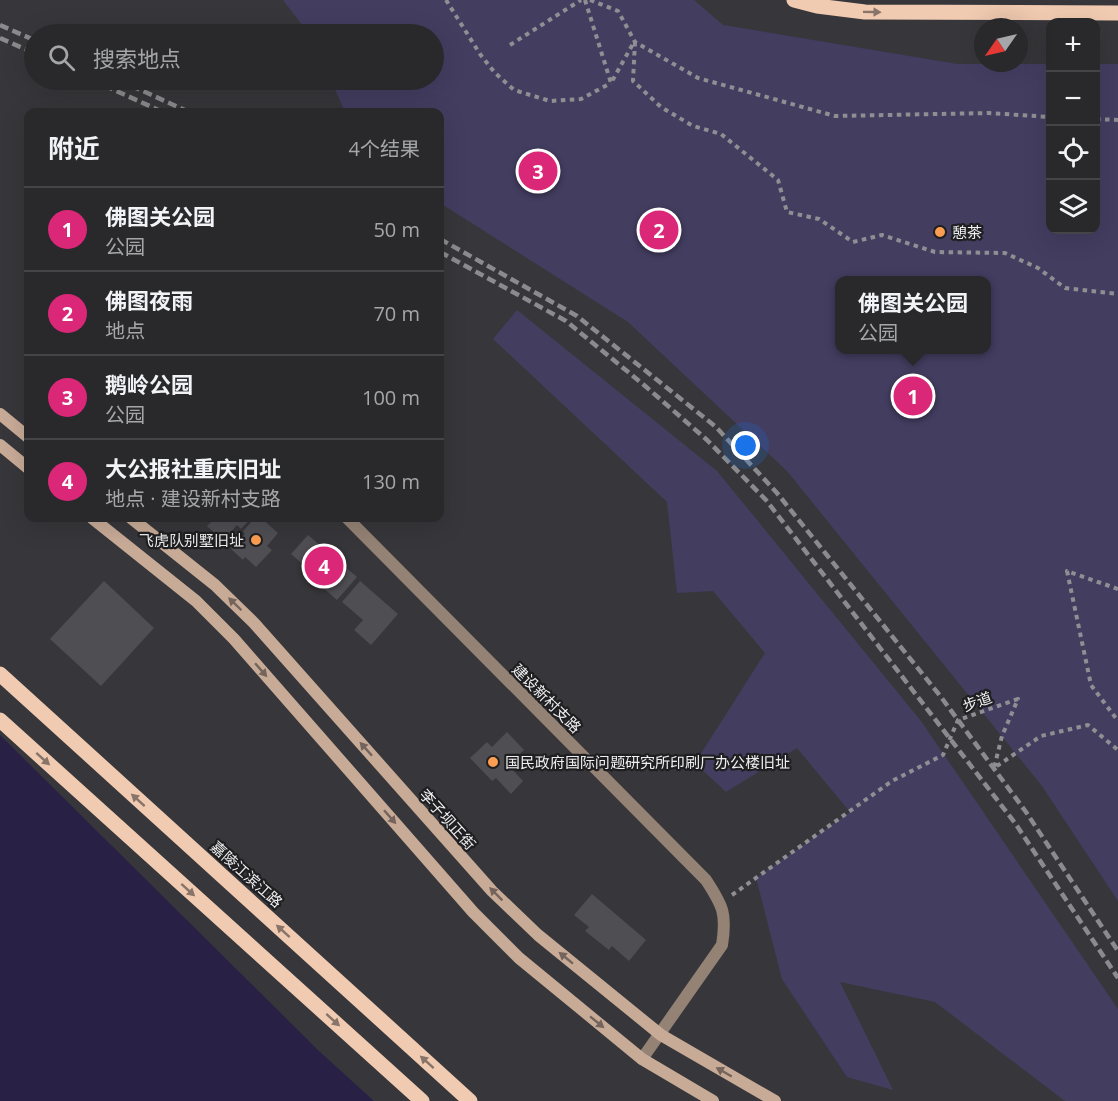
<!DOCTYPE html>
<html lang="zh">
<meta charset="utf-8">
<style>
body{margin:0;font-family:"Open Sans","Noto Sans SC",sans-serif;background:#313134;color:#f1f3f6}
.controls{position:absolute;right:18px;top:18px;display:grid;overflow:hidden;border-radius:12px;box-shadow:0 6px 24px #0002}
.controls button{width:54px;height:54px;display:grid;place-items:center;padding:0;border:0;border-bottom:2px solid #454548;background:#29292c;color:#f1f3f6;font:30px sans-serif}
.compass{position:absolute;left:974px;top:18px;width:54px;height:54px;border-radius:50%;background:#29292c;box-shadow:0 6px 24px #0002;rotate:236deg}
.you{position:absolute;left:746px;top:446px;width:21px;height:21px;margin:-15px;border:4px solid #fff;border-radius:50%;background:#1a73e8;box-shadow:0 0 0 9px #1a73e833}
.badge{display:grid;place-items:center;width:39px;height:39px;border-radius:50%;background:#db2777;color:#fff;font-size:20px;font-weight:700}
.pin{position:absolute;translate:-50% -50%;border:3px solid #fff;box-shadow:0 2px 6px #0006}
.popup{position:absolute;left:835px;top:276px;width:156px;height:78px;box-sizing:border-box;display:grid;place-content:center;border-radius:12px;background:#29292c;filter:drop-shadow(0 2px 4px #0005);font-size:20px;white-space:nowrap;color:#a5a6a9}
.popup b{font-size:22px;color:#f1f3f6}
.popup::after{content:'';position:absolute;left:50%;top:100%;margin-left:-12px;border:12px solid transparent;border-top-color:#29292c}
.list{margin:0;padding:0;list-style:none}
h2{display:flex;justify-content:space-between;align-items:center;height:78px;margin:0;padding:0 24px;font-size:26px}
h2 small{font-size:20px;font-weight:400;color:#a5a6a9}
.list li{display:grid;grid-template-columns:39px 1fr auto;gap:18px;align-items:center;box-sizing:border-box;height:84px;padding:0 24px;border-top:2px solid #454548}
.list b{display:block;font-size:22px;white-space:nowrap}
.list p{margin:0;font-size:20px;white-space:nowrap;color:#a5a6a9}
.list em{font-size:20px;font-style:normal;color:#a5a6a9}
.icon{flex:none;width:33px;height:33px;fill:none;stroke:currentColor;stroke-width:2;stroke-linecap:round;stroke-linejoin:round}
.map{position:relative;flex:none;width:1118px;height:1101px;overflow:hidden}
.search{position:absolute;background:#29292c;box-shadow:0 6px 24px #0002;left:24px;top:24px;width:420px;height:66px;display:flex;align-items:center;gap:15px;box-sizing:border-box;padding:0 21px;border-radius:33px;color:#a5a6a9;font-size:22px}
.panel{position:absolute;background:#29292c;box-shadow:0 6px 24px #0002;left:24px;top:108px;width:420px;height:414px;border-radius:12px}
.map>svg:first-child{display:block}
</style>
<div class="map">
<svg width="1118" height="1101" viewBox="0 0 1118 1101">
<rect width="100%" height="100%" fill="#37373b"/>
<path fill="#433d60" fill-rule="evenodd" d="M283,0h411l29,25 234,39h93v166h46v-166h22v837l-76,-115 -255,-315 -159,-149 -188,-119v-91h-95l-14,-32h103v-46h-125zM840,280h146v70h-146z
M517,310l200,161 204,250 197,288v92h-53l-130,-99 -95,-20 53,108 -46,-13 -65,-98 -26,-101 94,-66 -53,-64 -71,44 -31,-29 70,-110 -52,-62 -36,2 -10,-91 -174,-163z"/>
<path fill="#282145" d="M0,735l319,316 55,50h-374z"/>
<path fill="#4e4e53" d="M215,518h36l-10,11 -4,-4 -14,16 -16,-15z
M255,518h6l17,15 -11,13 5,4 -16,17 -11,-10 -2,3 -12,-11 14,-15 -2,-3z
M308,535l49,42 -20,23 -23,-20 4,-3 -27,-23z
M104,581l50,47 -53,58 -51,-47z
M360,581l38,33 -27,31 -17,-15 9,-10 -21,-18z
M507,732l17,18 -16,15 15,16 -12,13 -15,-16 -4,3 -22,-23 17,-16 5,5z
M592,894l54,46 -17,21 -17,-15 -3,4 -24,-19 4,-4 -15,-12z"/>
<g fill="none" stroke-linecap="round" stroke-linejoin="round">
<path stroke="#8f8f93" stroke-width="4" stroke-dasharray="4.5 4.5" stroke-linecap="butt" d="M446,0l34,54 15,19 19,17 36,11 31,-2 30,-16
M585,0l26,83 23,-41
M590,0l28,11 17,31 63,36 137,38 154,-3 61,4
M635,42l-2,39 28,26 32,19 28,8 57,46 9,32 32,7 34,23 29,-7 53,17 70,1 33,15 27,20 53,6
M510,45l71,-45
M1096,119l22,1
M1118,589l-51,-18 24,114 27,36
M732,895l160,-114 51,-26 15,-35 60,-21 -16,37 -8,32 47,-32 47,-11 30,25"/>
<path stroke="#948275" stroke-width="12" d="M347,518l359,362c17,26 21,34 16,65l-80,114"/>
<path stroke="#c8ab97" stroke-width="12" d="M0,414l28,23
M0,445l28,23
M92,518l104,83 38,38 239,273 46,46 123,101 71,42
M131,518l84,67 39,38 238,268 46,44 123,100 114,66"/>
<path stroke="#f1cbb1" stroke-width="15" d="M794,0l23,6 48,6 253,1
M0,674l470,427
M0,720l422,381"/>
<path stroke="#8b8b8e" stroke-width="4.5" stroke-dasharray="9 4.5" stroke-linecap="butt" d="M0,25l34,15
M0,38l34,15
M92,80l71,32
M119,80l70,32
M440,239l137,77 139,111 61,66 164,204 85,115 92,139
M440,252l126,69 78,64 63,55 59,60 249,323 103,155"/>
</g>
<defs><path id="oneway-solid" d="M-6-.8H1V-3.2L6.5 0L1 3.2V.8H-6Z" transform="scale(1.5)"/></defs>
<g fill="#887468">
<use href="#oneway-solid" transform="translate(872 12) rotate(1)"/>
<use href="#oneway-solid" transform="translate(43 759) rotate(42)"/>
<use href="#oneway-solid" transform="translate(138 800) rotate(-138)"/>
<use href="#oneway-solid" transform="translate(188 890) rotate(42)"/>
<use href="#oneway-solid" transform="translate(283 931) rotate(-138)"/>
<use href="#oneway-solid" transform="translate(333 1020) rotate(42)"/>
<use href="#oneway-solid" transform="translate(427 1062) rotate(-138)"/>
</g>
<g fill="#74645c">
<use href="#oneway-solid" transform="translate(235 604) rotate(-136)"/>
<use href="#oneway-solid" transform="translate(261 670) rotate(49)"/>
<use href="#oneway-solid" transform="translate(366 749) rotate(-132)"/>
<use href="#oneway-solid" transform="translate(390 817) rotate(49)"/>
<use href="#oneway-solid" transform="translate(496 894) rotate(-135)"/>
<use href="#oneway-solid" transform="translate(566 958) rotate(-141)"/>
<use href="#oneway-solid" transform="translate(597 1022) rotate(39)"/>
<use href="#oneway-solid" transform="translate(724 1072) rotate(-150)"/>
</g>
<g fill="#fc9e52" stroke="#1f1e20" stroke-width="2">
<circle cx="940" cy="232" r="6"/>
<circle cx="256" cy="540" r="6"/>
<circle cx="493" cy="762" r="6"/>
</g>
<g text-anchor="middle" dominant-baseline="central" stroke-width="4.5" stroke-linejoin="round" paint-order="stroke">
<g font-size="15" fill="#efeff2" stroke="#1f1e20" text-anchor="start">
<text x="952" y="232">憩茶</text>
<text x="244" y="540" text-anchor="end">飞虎队别墅旧址</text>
<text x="505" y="762">国民政府国际问题研究所印刷厂办公楼旧址</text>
</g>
<g font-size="15" fill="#efeff2" stroke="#1f1e20">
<text transform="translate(547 698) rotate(45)">建设新村支路</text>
<text transform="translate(977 701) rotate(-20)">步道</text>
<text transform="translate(448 819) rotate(48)">李子坝正街</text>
<text transform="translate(247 874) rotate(42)">嘉陵江滨江路</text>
</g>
</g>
</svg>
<div class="controls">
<button>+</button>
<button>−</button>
<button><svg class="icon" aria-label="locate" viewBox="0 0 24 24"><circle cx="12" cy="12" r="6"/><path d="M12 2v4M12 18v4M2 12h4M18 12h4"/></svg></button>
<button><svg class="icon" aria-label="layers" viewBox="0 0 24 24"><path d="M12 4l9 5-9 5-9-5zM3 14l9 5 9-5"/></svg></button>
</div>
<svg class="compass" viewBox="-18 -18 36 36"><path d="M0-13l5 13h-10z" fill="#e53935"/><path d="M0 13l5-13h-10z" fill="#a5a6a9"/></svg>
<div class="you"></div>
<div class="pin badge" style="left:913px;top:396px">1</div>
<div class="popup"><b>佛图关公园</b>公园</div>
<div class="pin badge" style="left:659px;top:230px">2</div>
<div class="pin badge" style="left:538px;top:171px">3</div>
<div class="pin badge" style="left:324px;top:566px">4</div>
<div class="search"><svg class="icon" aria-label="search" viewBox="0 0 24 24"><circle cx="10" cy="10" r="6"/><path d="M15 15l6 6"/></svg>搜索地点</div>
<section class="panel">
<h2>附近<small>4个结果</small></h2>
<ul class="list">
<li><span class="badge">1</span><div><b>佛图关公园</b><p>公园</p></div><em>50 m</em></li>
<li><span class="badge">2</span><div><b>佛图夜雨</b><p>地点</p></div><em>70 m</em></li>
<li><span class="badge">3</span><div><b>鹅岭公园</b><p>公园</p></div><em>100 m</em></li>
<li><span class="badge">4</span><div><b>大公报社重庆旧址</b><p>地点 · 建设新村支路</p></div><em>130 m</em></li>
</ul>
</section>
</div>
